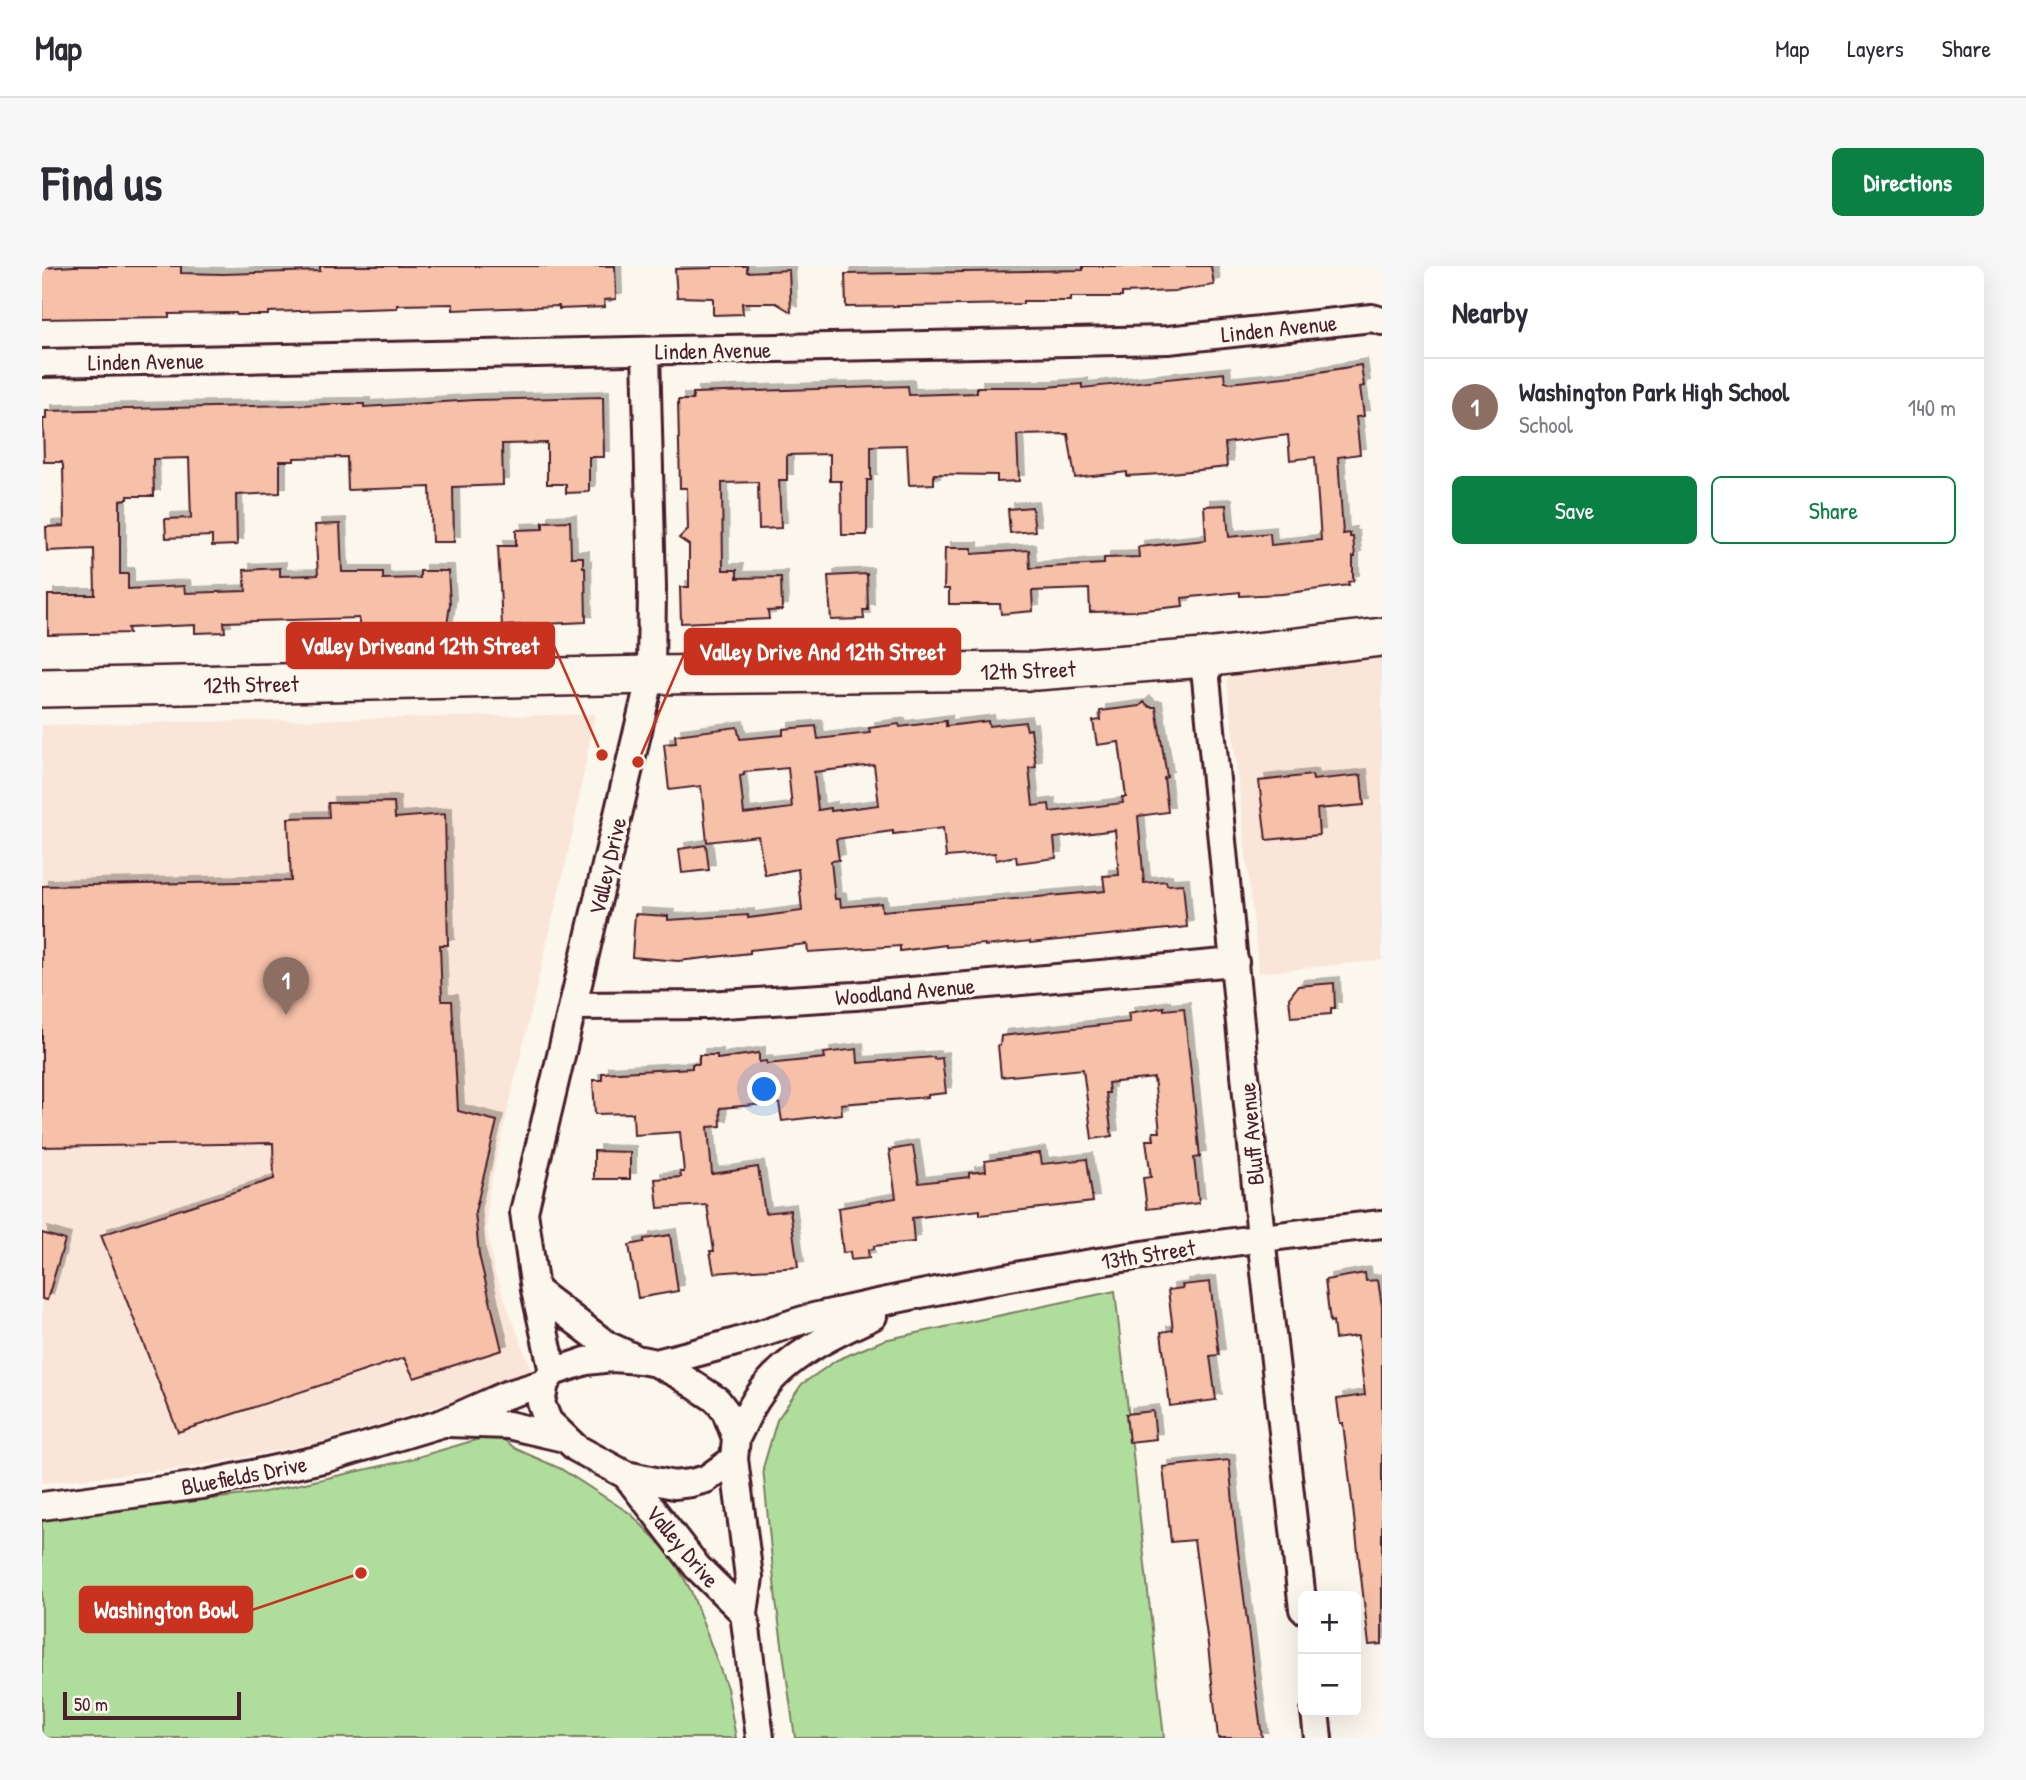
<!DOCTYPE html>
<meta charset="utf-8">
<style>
body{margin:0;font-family:"Patrick Hand",sans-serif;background:#f7f7f7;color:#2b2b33}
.controls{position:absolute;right:21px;bottom:21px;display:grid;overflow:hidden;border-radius:10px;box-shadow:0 7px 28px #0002}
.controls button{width:63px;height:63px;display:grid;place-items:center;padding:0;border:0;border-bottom:2px solid #e1e1e2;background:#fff;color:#2b2b33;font:35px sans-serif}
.scale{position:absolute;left:21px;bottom:18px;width:178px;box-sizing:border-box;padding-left:7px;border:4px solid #4a1f2b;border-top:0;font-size:19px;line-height:24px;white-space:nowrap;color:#4a1f2b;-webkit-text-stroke:5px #fbf7ec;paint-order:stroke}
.you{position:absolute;left:723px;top:824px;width:24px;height:24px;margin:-18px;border:5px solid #fff;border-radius:50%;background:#1a73e8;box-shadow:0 0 0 10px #1a73e833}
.badge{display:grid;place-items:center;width:46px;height:46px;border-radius:50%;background:#0b8043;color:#fff;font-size:23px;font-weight:700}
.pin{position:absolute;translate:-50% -58px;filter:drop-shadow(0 2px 4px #0008)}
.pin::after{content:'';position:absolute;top:37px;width:24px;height:21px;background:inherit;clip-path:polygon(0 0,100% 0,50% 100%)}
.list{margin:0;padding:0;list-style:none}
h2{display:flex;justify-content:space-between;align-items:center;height:91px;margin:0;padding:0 28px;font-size:30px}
h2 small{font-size:23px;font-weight:400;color:#7c7c81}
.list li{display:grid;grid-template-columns:46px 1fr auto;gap:21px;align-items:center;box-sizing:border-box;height:98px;padding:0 28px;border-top:2px solid #e1e1e2}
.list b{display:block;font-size:26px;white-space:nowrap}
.list p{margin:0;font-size:23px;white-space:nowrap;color:#7c7c81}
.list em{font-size:23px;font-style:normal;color:#7c7c81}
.actions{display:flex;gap:14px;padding:21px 28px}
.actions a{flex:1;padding:16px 0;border:2px solid #0b8043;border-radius:10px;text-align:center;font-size:24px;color:#0b8043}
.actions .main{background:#0b8043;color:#fff}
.map{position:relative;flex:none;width:1340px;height:1472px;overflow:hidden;border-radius:10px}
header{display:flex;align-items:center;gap:42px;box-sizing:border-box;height:98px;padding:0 35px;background:#fff;border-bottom:2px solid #e1e1e2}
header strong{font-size:33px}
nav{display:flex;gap:38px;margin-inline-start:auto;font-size:24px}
.intro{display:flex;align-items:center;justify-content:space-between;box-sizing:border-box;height:168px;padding:0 42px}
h1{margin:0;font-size:49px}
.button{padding:18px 32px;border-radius:10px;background:#0b8043;color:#fff;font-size:24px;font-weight:700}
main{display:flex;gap:42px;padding:0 42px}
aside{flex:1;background:#fff;border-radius:10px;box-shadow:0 7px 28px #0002}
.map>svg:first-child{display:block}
</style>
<header>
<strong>Map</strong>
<nav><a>Map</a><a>Layers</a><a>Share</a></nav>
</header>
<div class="intro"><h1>Find us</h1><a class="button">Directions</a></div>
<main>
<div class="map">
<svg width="1340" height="1472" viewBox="0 0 1340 1472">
<defs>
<filter id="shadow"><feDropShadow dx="6" dy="-6" stdDeviation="0" flood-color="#0004"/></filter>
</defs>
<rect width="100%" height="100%" fill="#fbf7ec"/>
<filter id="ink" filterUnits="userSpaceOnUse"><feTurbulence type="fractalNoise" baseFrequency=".0143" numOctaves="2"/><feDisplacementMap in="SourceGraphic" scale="14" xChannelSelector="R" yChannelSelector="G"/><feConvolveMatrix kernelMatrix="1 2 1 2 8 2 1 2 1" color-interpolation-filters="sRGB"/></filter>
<g filter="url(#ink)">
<path fill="#fae6d8" d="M1340,391v303l-123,13 -32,-293 4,-5 5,-1z
M553,448l-23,122 -84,359 -1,34 7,41 38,102 -88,32 -123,38 -127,25 -152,16v-758z"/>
<path fill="#afdd9c" stroke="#7c7e64" stroke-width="2" d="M1073,1025l49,447h-369l-19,-137 -13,-133 14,-48 25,-36 35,-24 47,-20z
M454,1168l20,15 45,20 70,45 40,41 20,36 36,97 9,50h-694v-218l218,-27 144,-32z"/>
<path fill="#f6c0a9" stroke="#4a1f2b" stroke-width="2" fill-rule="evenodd" filter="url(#shadow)" d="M32,0h107v7l42,1 97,-3v-5h295l1,33 -12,1 1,7 -22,1 -24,1v-3l-106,4v-6l-56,1v3l-129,4v3h-31l-1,-2 -67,1v3l-127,2v-51z
M670,0h35v6l42,-2 2,42 -15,-9h-34l1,11 -30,1v-17l-36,-1 -2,-28 37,-1z
M1041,0h128l3,19 -39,6 -53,2v4h-51v4h-48v3l-177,3 -1,-33 238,-4z
M1319,99l3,21 -4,1 4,29 -8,1 4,37 -22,3 5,77 7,-1v4h3l2,20h-2v24l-5,1 1,3 -67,9 -42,2v-4l-58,6 1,8 -48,5 -45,1 -1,-23 -57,2 1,20 -32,3 -1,-10h-51v-15h-5l1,-41h27v6l57,-4 1,18 74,-4v-6l35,-1 -1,-10 68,-7 -2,-34 22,-1 3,32 41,-4 1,12 50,-5 -6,-83 -25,3 -2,-25 -63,8 2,24 -66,7 -34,2v-4l-52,6 -7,-44 -51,1 2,46 -22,1v-7l-63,-1v10l-25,1 -2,-40 -36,1v34h-4v55h-25l-1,-54h-11v-27l-43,1v25h-8l2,48 -22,1 -1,-47 -36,1 1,87h14v8l44,-1 1,33 -14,1 1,8 -88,4 -1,-36h9v-42l-10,-7 9,-9 -1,-41h-7l-2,-88h15v-7l215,-7 1,9 68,-2v-6h69l36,-3v4l142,-15 1,9 4,1 73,-8z
M561,131l1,60h-15v35l-23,1v-9h-19v-41l-45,1 1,41 -50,2 1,55h-22l-2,-55 -82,3 -1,-33 -53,1v3h-14v32l-44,2 1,50 -25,1v-10l-46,2 -1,-19 26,-1 -2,-60 -36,1 1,37h-26v3l-8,1v74h8v15l56,-3 1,7 61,-2 -2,-21 36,-2v8l38,-1 -3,-50 25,-1 2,48h41v7l37,-1v-7h28l2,33 -3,22 -88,2v-10l-135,4 1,10 -30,1v-8l-67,3 1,5 -81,2v-40h47l-1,-46 -47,2 -1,-24 18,-1 -1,-60 -1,-4h-18l-1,-43h3v-8l290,-7h28v3l111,-7z
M990,241l3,24 -25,2 -2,-24z
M528,255l1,36h12v10h2l1,55 -84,4 -4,-80h18v-16l27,-1v-7z
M825,308l1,36h-5l1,9 -33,1 -3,-44z
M1102,436l6,5h6l11,70 -3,1 4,34 -30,4 6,67 22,-2 1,4 16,-1 4,43 -157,16v-2l-45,5v-2l-39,3v-2l-46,6v-5l-92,6 -1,-8 -57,6v3l-72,8 -46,-4 3,-43 33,2v4l80,-5v3l54,-7 -4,-42 -33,6 -7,-39 -51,6 -6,-56 -32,4 -5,-46 12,-1 -1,-8 62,-8 3,12 43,-4v-6l33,-3 2,13 52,-6 -1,-5 30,-4 1,3 46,-6v5l42,-5 1,5 36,-4 2,8 4,-1 5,38 -7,1 4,38 16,-2 1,8 73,-9 -1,-6h4l-7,-55 -22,3 -4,-24 8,-1 -1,-9 40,-5zM832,499l5,40 -48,6v-3l-13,2 -4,-38zM746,502l4,40 -48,6 -4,-38 4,-1v-3zM901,562l3,29 49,-4 1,7 20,-4 1,7 39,-5 -2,-20 61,-8 4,45 -16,1 2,15 -223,20 -1,-8 -40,4 -1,-8h-5l-4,-38 8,-1 -3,-21 57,-8v3z
M1270,509l1,5 48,-5 3,30 -47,4 2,26 -53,5 -7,-59z
M352,536l1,16 50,-4 3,131h-8l2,56h10l6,110 39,10 -22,91 4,43 23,95 -88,28 -10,-20 -226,74 -77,-197 173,-56 -1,-36 -231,4v-261l249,-5 -3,-63 41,-1 -1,-14z
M664,579l3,25 -27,3 -3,-24z
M1292,717l1,25h-4v6l-40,3 -2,-19 9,-12z
M1122,741v3l20,-2 16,149 -6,1 5,45 -52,6 -4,-31 8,-1 -5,-37h8l-1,-8h7l-6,-54 -46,5 1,10h-3l6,43 -20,3 -9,-70 -82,8 -3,-32h2l1,-9 129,-14 -2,-9z
M815,783l1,14 76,-6v2l8,-1 4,35 -18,2v2l-87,7 1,10 -60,7 -3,-18 -59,5 1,18 -13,1 4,47 46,-7 7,46 25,-3 8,57 -84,6 -4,-22h4l-7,-46 -49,3 -3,-29 26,-2 -1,-5h4l-4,-40 -46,3 -1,-22 -38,1 -2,-34h9v-7l90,-5v-4h7v-9h18v4l42,-6v9l7,-1 1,3 58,-6 -1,-5z
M871,880l6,37 50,-6v-4l17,-2 -1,-10 27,-4 28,-4 2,11 45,-5 6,43 -113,13v-5l-68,8 2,24 -40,4v3l-6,1 1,8 -18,2 -1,-8 -7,1 -5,-45 58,-10 -7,-48z
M552,885l36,1v27h-36z
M0,967l23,7 -18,60 -5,-1z
M628,969l8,56 -40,7 -9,-53 15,-3v-3z
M1323,1007l1,8 12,-1 4,26v338l-13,1 -26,-222h-3l-3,-24 28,-4 -7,-56v-3l-23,3 -2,-18 -3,1 -5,-42z
M1168,1016l9,73 -9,1 6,44 -46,6 -9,-74 12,-2 -5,-40 15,-2 -1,-3z
M1111,1145l3,28 -27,3 -3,-28z
M1187,1194l7,75 26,203h-44l-11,-102 -13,-96 -23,2 -8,-75z"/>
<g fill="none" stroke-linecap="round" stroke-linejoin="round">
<g stroke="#4a1f2b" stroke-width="32">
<path id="street" d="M0,97l1126,-23 204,-22 10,3
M1162,392l57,579 42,372
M532,740l133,-1 148,-9 380,-34
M493,1024l72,55 24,11
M614,1097c25,-6 51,-13 76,-20 29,-8 57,-20 86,-27 186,-42 375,-72 564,-92
M511,1106l-18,-82 -11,-78 127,-537 1,-88 -6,-235
M406,1157l60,2 56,13
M694,1172c8,-15 14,-31 24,-44 26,-38 72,-59 113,-78
M692,1193l-28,20 -15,4 -17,2 -48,-10 -50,-27 -28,-27 -7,-18 4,-20 8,-11 33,-11 26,-3 29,2 15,3 23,12 38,25 9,12 10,26 -2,21 15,118 -5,36 16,125
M584,1209l71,92 47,46
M0,1240l159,-21 126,-27 116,-35 63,-28 39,-12
M1273,1446l3,26"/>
</g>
<g stroke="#4a1f2b" stroke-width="42">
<path id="secondary" d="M0,422l609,-13 385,-4 168,-13 178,-21"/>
</g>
<use href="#street" stroke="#fbf7ec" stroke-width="26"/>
<use href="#secondary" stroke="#fbf7ec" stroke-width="37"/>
</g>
</g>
<g text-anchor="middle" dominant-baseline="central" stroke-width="7" stroke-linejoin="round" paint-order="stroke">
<g font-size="23" fill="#4a1f2b" stroke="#fbf7ec">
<text transform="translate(1237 62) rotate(-6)">Linden Avenue</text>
<text transform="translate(671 84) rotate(-1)">Linden Avenue</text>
<text transform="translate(104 95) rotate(-1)">Linden Avenue</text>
<text transform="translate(986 404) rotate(-2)">12th Street</text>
<text transform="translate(209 418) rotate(-1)">12th Street</text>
<text transform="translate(565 600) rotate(-77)">Valley Drive</text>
<text transform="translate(863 725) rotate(-5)">Woodland Avenue</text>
<text transform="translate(1209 868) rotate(-95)">Bluff Avenue</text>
<text transform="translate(1106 988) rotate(-9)">13th Street</text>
<text transform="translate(202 1209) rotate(-11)">Bluefields Drive</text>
<text transform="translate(641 1280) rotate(50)">Valley Drive</text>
</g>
</g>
<path fill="none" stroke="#c8321e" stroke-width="2.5" d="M560 489L512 380M596 496L643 386M319 1307L210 1344"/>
<g fill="#c8321e" stroke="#fbf7ec" stroke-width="2.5">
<circle cx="560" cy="489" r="7"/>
<circle cx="596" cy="496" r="7"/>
<circle cx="319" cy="1307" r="7"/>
</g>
<g fill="#c8321e" stroke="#c8321e" stroke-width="2.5">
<rect x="245" y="357" width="267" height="45" rx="7"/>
<rect x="643" y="363" width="275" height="45" rx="7"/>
<rect x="38" y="1321" width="172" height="45" rx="7"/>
</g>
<g font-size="24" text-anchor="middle" font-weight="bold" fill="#fff">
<text x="378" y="388">Valley Driveand 12th Street</text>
<text x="780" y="394">Valley Drive And 12th Street</text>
<text x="124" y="1352">Washington Bowl</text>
</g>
</svg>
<div class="controls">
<button>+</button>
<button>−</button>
</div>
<div class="scale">50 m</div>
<div class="you"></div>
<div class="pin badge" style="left:244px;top:749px;background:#8d6e63">1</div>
</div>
<aside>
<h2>Nearby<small></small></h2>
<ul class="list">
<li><span class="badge" style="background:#8d6e63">1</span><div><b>Washington Park High School</b><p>School</p></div><em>140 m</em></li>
</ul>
<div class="actions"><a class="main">Save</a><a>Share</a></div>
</aside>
</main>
